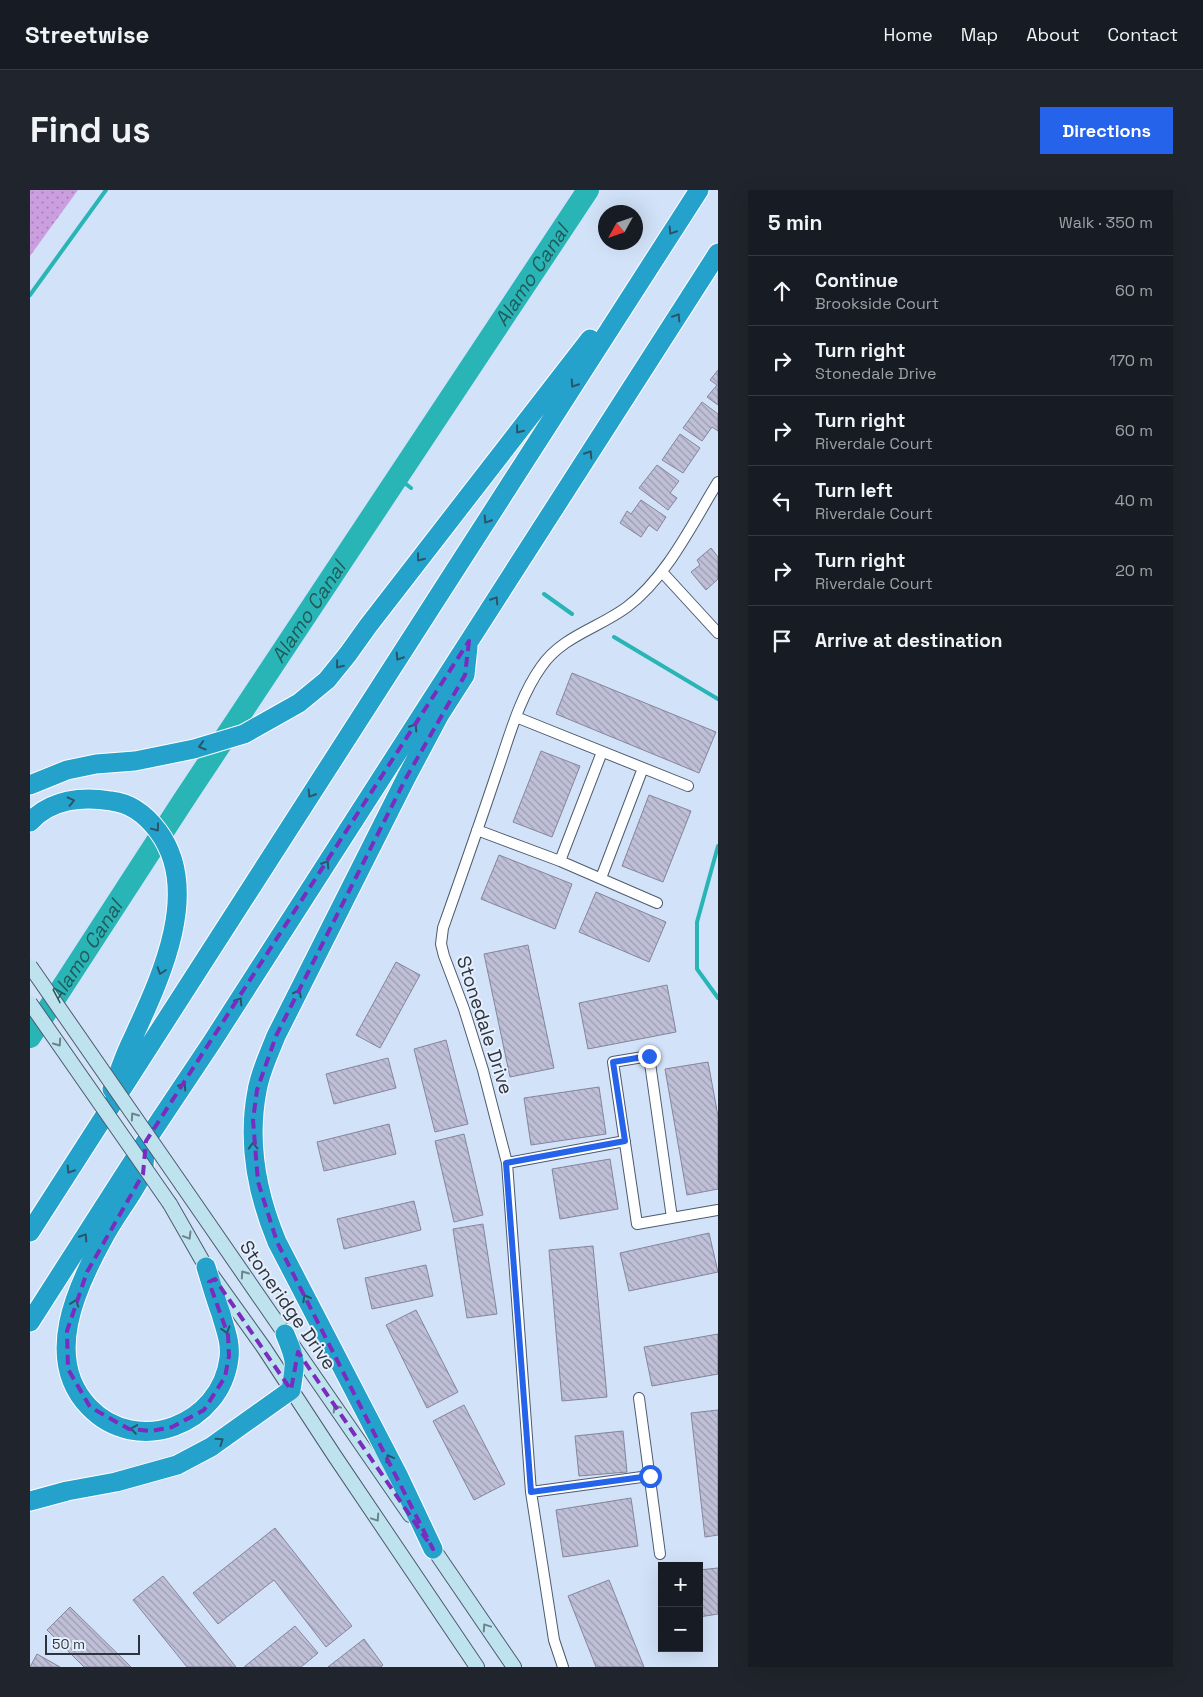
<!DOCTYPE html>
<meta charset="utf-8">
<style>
body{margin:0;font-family:"Space Grotesk",sans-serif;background:#20242c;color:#f1f3f6}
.controls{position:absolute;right:15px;bottom:15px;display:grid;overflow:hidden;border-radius:0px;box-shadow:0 5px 20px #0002}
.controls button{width:45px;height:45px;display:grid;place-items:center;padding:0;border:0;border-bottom:1px solid #363941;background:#171b24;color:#f1f3f6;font:25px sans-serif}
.compass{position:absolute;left:568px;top:15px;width:45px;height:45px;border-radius:50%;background:#171b24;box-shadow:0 5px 20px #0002;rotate:230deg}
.scale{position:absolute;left:15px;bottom:12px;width:95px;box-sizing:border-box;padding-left:5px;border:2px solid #2d343c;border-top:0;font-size:14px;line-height:18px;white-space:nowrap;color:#2d343c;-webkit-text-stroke:4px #e5effd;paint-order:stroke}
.stop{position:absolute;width:15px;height:15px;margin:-11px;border:4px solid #2563eb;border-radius:50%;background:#fff}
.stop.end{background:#2563eb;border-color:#fff;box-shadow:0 1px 5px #0008}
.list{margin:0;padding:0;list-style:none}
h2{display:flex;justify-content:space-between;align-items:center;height:65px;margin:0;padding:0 20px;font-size:21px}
h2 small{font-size:16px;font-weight:400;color:#9ea1a6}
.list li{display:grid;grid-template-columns:32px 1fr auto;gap:15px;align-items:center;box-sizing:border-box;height:70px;padding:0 20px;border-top:1px solid #363941}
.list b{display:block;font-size:19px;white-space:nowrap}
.list p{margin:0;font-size:16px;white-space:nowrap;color:#9ea1a6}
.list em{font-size:16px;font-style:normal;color:#9ea1a6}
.icon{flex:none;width:28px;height:28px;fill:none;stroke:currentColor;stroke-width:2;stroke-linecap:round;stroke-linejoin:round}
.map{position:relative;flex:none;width:688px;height:1477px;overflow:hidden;border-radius:0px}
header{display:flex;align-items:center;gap:30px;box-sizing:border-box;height:70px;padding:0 25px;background:#171b24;border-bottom:1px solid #363941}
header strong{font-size:24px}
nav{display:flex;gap:28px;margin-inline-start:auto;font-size:18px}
.intro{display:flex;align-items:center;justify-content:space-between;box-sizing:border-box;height:120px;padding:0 30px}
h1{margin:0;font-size:35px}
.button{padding:12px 22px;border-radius:0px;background:#2563eb;color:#fff;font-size:18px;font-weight:700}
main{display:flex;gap:30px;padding:0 30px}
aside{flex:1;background:#171b24;border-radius:0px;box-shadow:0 5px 20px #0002}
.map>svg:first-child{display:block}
</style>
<header>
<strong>Streetwise</strong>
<nav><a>Home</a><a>Map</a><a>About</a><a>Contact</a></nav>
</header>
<div class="intro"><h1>Find us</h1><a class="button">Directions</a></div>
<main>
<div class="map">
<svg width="688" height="1477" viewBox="0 0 688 1477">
<defs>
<pattern id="grass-dots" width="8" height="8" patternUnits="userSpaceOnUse" patternTransform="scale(1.25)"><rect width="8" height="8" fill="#cb9fdf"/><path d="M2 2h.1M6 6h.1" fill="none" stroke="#a582b6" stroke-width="1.8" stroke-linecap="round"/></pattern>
<pattern id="building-back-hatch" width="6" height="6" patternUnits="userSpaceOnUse" patternTransform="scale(1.25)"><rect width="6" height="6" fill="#bfbfd8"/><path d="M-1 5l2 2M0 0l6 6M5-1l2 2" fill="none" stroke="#9c9cb0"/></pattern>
</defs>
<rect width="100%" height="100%" fill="#d2e3f9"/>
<path fill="url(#grass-dots)" d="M0,0h48l-48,66z"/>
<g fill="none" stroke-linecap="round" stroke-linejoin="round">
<path stroke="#29b5b6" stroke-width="4" d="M0,105l76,-105
M367,287l14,11
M514,404l28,20
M584,447l104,62
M688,656l-21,76v47l21,29"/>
<path stroke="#29b5b6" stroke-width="22" id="s1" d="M0,847l153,-236 405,-611"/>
</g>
<path fill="url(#building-back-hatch)" stroke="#85859c" d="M688,180v35l-11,-8 10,-12 -7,-5z
M672,212l16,12v17l-6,-4 -10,14 -19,-13z
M650,244l20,14 -17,25 -21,-13z
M627,275l22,16 -9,12 7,5 -9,12 -29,-22z
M611,310l25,17 -9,14 -8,-6 -8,12 -21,-14 7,-12 4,3z
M681,358l7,9v22l-12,11 -15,-18 9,-7 -3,-5z
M542,483l144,59 -17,41 -143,-59z
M511,561l39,15 -28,71 -39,-15z
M619,605l42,16 -28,71 -41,-16z
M469,665l73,29 -17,45 -74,-30z
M566,702l70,30 -17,40 -70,-30z
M498,755l26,123 -44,9 -26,-123z
M366,772l24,13 -40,73 -24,-13z
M637,795l9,47 -88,17 -9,-46z
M416,850l22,84 -33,8 -21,-83z
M358,868l8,30 -62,16 -8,-30z
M678,872l10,54v73l-31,6 -22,-126z
M569,897l7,47 -75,11 -7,-47z
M359,934l7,30 -72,17 -7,-29z
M434,944l19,81 -29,7 -19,-81z
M580,969l8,50 -58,10 -8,-50z
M384,1011l7,29 -77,19 -7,-30z
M453,1034l14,90 -30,4 -14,-89z
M679,1043l9,39 -89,19 -9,-38z
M563,1056l14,151 -45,4 -13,-151z
M396,1075l7,31 -61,13 -7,-31z
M386,1120l42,82 -31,16 -41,-83z
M688,1144v40l-66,12 -8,-39z
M434,1215l41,79 -31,16 -41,-79z
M688,1220v125l-13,2 -14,-124z
M593,1241l4,41 -48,4 -4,-40z
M601,1308l7,48 -75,11 -7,-47z
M245,1338l77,98 -26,21 -52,-67 -56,44 -25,-31z
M688,1378v46l-19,3v-47z
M133,1386l73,91h-49l-54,-67z
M579,1390l35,87h-48l-28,-71z
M40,1417l61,60h-47l-37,-37z
M265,1436l23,27 -17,14h-57z
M334,1449l19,26 -2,2h-53z
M7,1464l23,13h-30z"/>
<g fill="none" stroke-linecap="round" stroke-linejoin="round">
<g stroke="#4d5b6e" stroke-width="12">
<path id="minor" d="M632,382l56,61
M486,527l172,69
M447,640l83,31 97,42
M530,671l42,-109
M571,688l42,-110
M477,973l118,-22
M642,1028l-23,-162 -36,6 24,162 81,-14
M609,1208l21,156
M501,1302l118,-16
M533,1477l-9,-27 -23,-148 -24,-329 -24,-93 -19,-61 -20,-53 -3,-12 2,-16c18,-51 36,-102 53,-153 13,-37 23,-77 45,-108 21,-31 58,-39 86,-60 40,-30 65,-83 91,-125"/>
</g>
<g stroke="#4d5b6e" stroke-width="16">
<path id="secondary" d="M152,995l228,330
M140,1014l36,63 58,81 70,107 143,212
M398,1351l86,126"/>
</g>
<g stroke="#fff" stroke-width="21">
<path id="motorway" d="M0,595l37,-15 29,-6 39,-3 59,-12 50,-15 55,-31 28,-23 21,-26 20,-28 222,-287
M0,632c21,-23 53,-26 81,-21 20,2 35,14 47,30 45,60 1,150 -26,209 -8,16 -13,33 -20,49
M115,962c-1,7 0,16 -3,23 -2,5 -6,11 -9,16 -10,16 -21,31 -30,48 -27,49 -60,120 -14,168 48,50 132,18 140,-49 2,-16 -4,-29 -8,-44 -6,-16 -10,-31 -15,-47
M0,1042l669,-1042
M0,1132l116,-181 66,-99 506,-789
M0,1311l37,-10 49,-9 61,-17 34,-18 80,-57c5,-28 5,-30 -6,-56
M403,1359l-34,-72 -122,-235c-20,-48 -30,-99 -20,-151 3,-19 12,-37 19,-55l130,-258 34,-64 25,-39 3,-28"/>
</g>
<use href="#minor" stroke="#fff" stroke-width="10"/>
<use href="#secondary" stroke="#bee3ef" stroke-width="14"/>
<use href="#motorway" stroke="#25a2cb" stroke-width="19"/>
<g stroke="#4d5b6e" stroke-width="16" stroke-linecap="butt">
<path id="secondary-bridge" d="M0,776l152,219
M0,813l140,201"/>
</g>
<use href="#secondary-bridge" stroke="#bee3ef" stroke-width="14"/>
</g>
<defs><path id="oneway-chevron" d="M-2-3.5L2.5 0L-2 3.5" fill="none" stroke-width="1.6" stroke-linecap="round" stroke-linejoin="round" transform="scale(1.25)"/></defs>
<g stroke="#2b5567">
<use href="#oneway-chevron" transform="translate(642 41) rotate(123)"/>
<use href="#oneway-chevron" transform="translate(647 127) rotate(-57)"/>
<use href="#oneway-chevron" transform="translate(544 194) rotate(123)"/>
<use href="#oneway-chevron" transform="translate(489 240) rotate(128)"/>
<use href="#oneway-chevron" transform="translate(559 264) rotate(-57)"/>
<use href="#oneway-chevron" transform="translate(457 330) rotate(123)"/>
<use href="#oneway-chevron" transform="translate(390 368) rotate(128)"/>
<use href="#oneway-chevron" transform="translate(465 410) rotate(-57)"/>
<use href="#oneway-chevron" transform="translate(369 467) rotate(123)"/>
<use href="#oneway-chevron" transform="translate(309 475) rotate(129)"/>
<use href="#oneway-chevron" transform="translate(384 537) rotate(-57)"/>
<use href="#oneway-chevron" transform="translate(172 556) rotate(164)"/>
<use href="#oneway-chevron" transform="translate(281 604) rotate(123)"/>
<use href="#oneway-chevron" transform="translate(41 611) rotate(-13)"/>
<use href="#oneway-chevron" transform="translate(126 638) rotate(53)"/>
<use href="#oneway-chevron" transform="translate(296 674) rotate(-57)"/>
<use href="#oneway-chevron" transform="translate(131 781) rotate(108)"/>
<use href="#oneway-chevron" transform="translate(268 803) rotate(-63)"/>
<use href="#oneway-chevron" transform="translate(209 811) rotate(-57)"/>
<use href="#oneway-chevron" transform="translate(153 896) rotate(-56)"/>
<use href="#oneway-chevron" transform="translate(223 956) rotate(-92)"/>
<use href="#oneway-chevron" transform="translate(40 980) rotate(123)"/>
<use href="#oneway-chevron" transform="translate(54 1047) rotate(-57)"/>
<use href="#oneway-chevron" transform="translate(276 1108) rotate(-118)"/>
<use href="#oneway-chevron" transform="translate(45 1113) rotate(-71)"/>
<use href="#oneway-chevron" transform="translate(196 1140) rotate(74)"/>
<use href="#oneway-chevron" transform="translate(104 1239) rotate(-172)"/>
<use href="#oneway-chevron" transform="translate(190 1251) rotate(-35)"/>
<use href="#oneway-chevron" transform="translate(359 1268) rotate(-118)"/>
</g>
<g stroke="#6e838d">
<use href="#oneway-chevron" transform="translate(28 853) rotate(55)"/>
<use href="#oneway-chevron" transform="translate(104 926) rotate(-125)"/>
<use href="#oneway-chevron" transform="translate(158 1046) rotate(59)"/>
<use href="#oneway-chevron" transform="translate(214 1084) rotate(-125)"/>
<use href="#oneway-chevron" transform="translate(306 1218) rotate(-124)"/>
<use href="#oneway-chevron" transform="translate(346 1328) rotate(56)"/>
<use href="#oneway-chevron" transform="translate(456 1437) rotate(-124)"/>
</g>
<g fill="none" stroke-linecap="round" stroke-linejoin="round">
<path stroke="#2563eb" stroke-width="6" d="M619,866l-36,6 12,79 -119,22 25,329 119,-16"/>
</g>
<path fill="none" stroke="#7b2cbf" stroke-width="4" stroke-dasharray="10 6" stroke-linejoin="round" d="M439,451l-4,34 -59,103 -130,258 -19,54 -4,30 5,62 19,60 156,307 -135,-197 -7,38 -76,-111 -6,3 19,53 1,21 -4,21 -21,33 -32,17 -21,4 -22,-2 -39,-22 -22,-38 -1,-38 20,-59 56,-98 3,-33z"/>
<g text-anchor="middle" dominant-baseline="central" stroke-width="4" stroke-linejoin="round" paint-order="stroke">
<g font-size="19" fill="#2d343c" stroke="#e5effd">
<text transform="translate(455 835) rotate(72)">Stonedale Drive</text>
<text transform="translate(258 1115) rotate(55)">Stoneridge Drive</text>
</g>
<g font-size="20" font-style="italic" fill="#235a5a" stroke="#e5effd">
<text stroke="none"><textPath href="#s1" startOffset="912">Alamo Canal</textPath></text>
<text stroke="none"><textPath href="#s1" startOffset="508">Alamo Canal</textPath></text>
<text stroke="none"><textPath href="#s1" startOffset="102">Alamo Canal</textPath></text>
</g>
</g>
</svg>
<div class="controls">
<button>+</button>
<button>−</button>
</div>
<svg class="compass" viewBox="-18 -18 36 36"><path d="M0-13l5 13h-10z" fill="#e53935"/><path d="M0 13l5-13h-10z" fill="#9ea1a6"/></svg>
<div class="scale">50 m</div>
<div class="stop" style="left:620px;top:1286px"></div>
<div class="stop end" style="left:619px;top:866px"></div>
</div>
<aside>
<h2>5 min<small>Walk · 350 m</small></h2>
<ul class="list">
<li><svg class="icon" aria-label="ahead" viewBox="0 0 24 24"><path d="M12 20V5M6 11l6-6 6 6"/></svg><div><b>Continue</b><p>Brookside Court</p></div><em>60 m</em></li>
<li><svg class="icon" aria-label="right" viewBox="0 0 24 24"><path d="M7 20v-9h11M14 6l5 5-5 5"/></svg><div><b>Turn right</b><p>Stonedale Drive</p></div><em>170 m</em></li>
<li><svg class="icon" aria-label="right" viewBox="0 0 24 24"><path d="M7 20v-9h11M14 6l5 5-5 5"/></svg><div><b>Turn right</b><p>Riverdale Court</p></div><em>60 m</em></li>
<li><svg class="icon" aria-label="left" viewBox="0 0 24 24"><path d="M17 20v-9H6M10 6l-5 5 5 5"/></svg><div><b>Turn left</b><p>Riverdale Court</p></div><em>40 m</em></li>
<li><svg class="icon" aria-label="right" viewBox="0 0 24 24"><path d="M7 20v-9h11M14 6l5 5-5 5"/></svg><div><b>Turn right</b><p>Riverdale Court</p></div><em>20 m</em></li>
<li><svg class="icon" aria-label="arrive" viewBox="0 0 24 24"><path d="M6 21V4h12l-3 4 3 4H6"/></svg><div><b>Arrive at destination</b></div></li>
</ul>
</aside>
</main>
